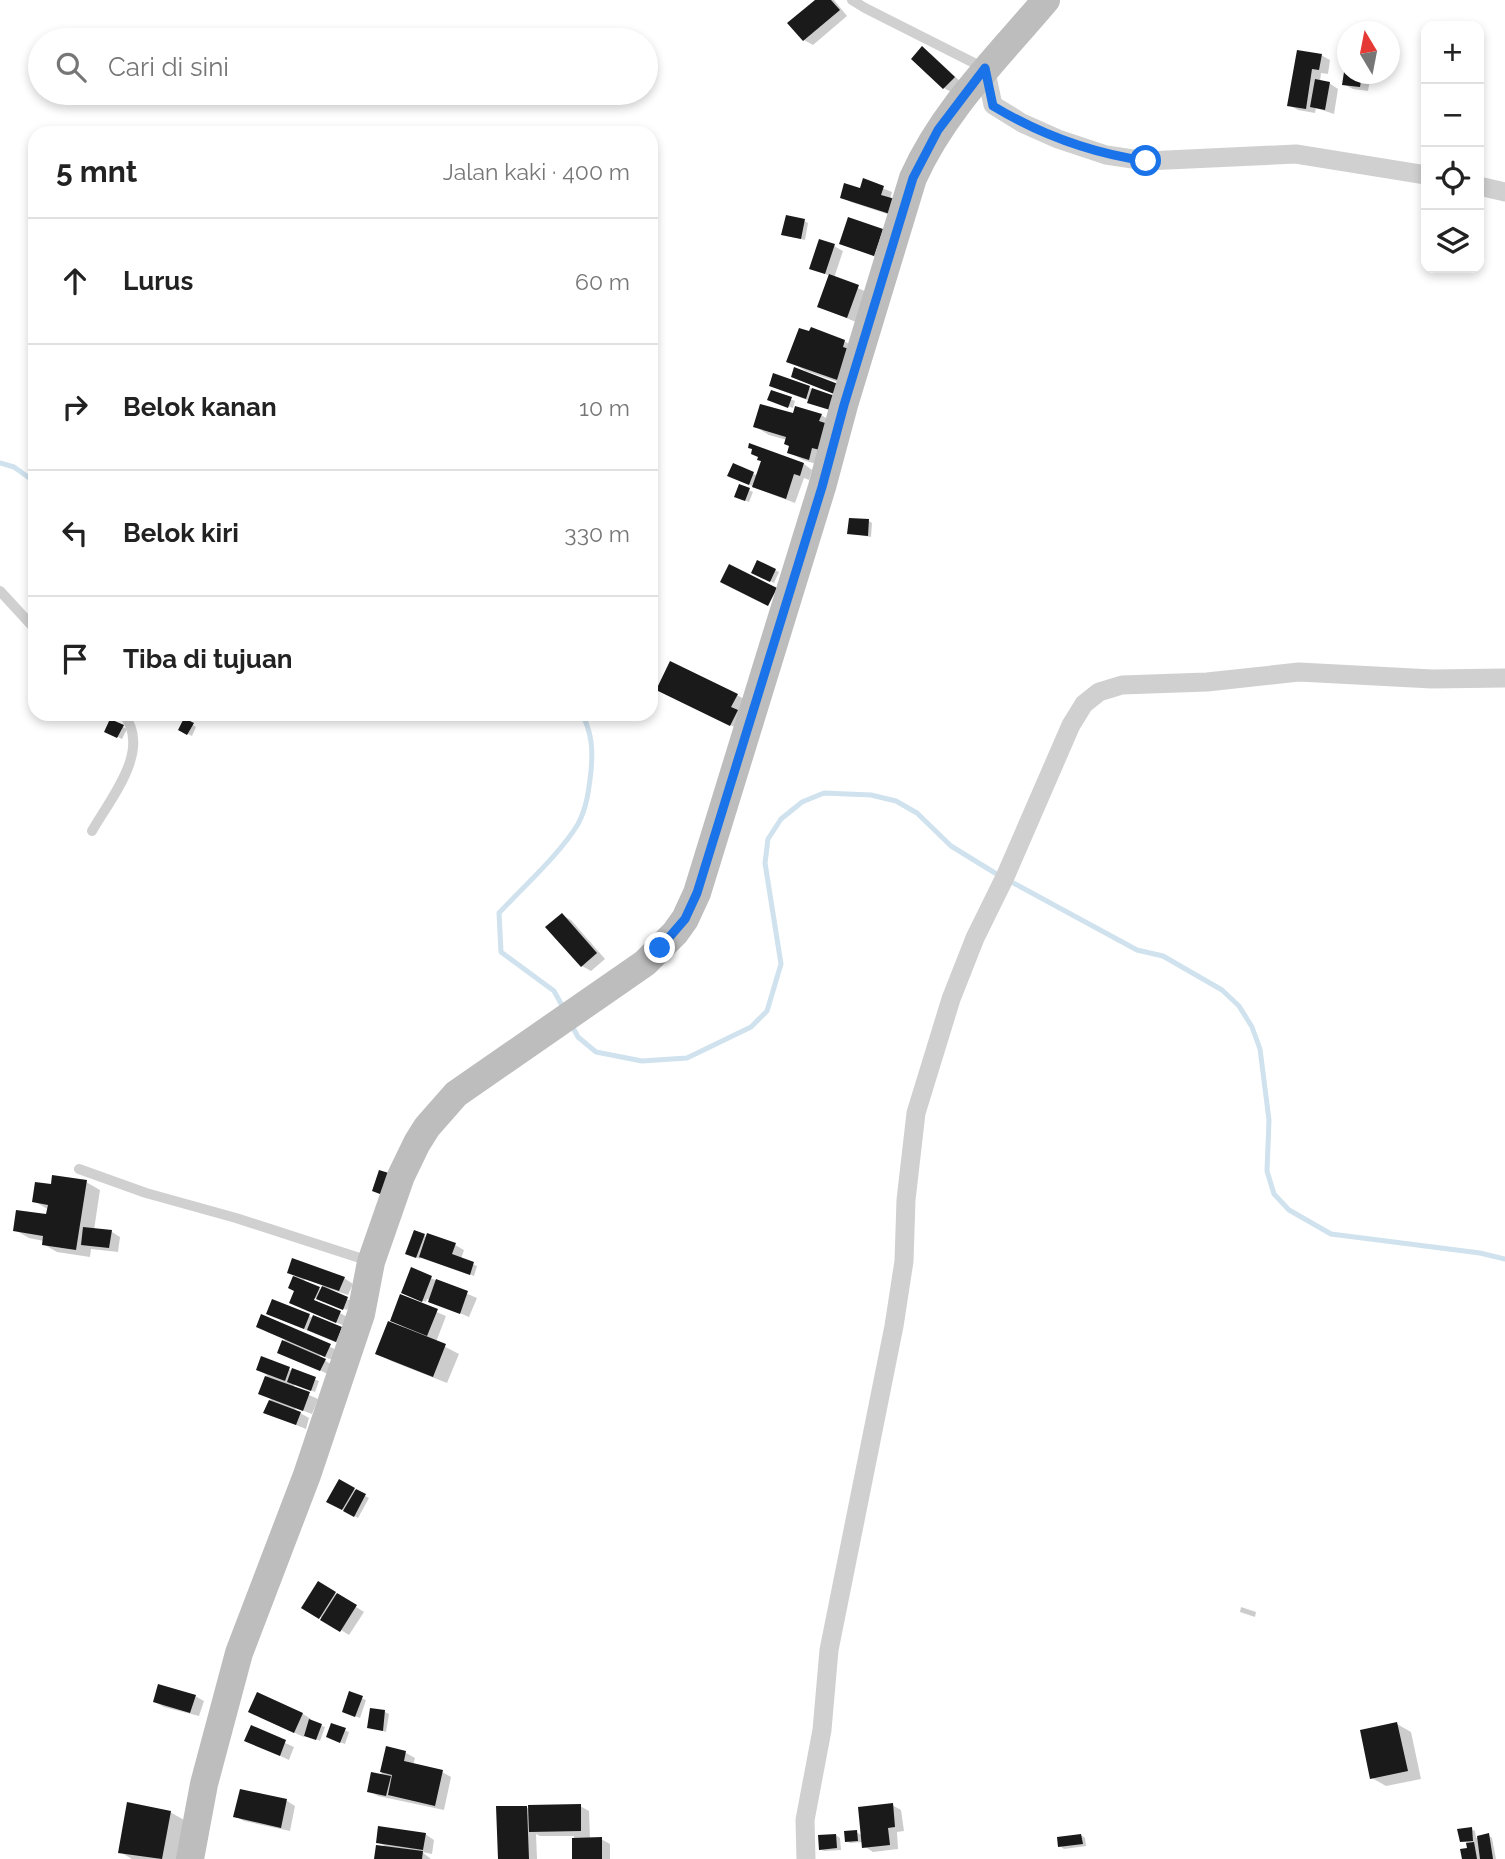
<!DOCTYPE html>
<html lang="id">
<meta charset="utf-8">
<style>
body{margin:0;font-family:Raleway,sans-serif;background:#f6f6f6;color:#222}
.controls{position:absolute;right:21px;top:21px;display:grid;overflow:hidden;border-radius:14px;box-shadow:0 4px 10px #0003}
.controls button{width:63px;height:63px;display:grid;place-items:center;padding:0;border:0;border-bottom:2px solid #e0e0e0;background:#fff;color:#222;font:35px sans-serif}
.compass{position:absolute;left:1337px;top:21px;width:63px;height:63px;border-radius:50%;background:#fff;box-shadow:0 4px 10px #0003;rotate:350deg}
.stop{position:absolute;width:21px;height:21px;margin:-16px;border:5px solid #1a73e8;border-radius:50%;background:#fff}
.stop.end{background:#1a73e8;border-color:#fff;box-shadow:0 2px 7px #0008}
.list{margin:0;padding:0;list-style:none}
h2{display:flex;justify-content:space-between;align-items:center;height:91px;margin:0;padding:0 28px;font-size:30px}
h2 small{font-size:23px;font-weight:400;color:#767676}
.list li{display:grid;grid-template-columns:46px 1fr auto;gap:21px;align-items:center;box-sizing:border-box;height:126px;padding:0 28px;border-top:2px solid #e0e0e0}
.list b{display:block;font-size:26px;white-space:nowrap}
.list em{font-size:23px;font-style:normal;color:#767676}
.icon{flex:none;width:38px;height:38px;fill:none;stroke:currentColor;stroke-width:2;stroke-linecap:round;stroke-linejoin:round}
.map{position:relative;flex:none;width:1505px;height:1859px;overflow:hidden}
.search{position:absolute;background:#fff;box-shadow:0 4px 10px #0003;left:28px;top:28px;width:630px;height:77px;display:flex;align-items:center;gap:18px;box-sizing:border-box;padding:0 24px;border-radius:38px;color:#767676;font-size:26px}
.panel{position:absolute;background:#fff;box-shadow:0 4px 10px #0003;left:28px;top:126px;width:630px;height:595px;border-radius:21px}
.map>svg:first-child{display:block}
</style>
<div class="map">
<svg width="1505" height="1859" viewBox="0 0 1505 1859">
<rect width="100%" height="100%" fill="#fff"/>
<path fill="#0003" fill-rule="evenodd" d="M817,0h17l13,16 -34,29 -9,-5z
M922,49l9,5 31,29 -9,10 -9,-5z
M1298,52l23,3 9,5 -2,14 -7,-1 -1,9 9,1 9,6 -4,25 -18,-6 -1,5 -17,-3 -9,-5z
M1348,61v13h23l-3,17 -15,-2 -9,-5z
M864,181l28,11 -2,7 9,19 -48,-16 -9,-5 19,-7z
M804,221l4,2 -3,17 -18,-4z
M883,230v30l-42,-17z
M834,246l9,5 -9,27 33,14 -11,30 -37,-15 11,-31 -19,-8z
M844,341l14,8v40l-52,-18 -17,-10z
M774,376l36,12 5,3 -5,10 -30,-11 -9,-5z
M772,392l23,9 -2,7 -24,-8z
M794,415h27l14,8 -12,43 -20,-6 -14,-8 2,-6 -4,-6 -18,-5 -13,-8z
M804,464l8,6 -3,10 -5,-2 -9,25 -32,-12 -30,-14 1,-12 24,11z
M740,486l13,6 -4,10 -10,-4z
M869,521l3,2 -1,14 -22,-4z
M758,562l21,10 -5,11 -21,-11z
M737,695l14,8 -6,29 -73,-35z
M185,720l11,7 -4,9 -12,-6z
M111,721l16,8 -5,10 -16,-8z
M562,915l9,5 34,39 -14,12 -9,-5 -34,-39z
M86,1182l14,8 -6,40 18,2 8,5 -2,15 -27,-3 -1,8 -33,-5 -14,-8 1,-3 -15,-3 -14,-8 33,-14 1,-6 -15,-9z
M424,1236l31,9 9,5 -3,9 16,7 -3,10 -53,-20 -1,3 -9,-4z
M412,1270l65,28 -8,19 -42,-18 -1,3 -19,-8z
M295,1275l49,3 9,6 -5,11 -18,-6 -1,2 22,10 -4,9 -57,-22zM305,1279l19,7 -2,4 -18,-8z
M401,1297l45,19 -10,26 23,12 -12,29 -56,-22 -14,-8 28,-25 -13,-8z
M273,1301l77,32 -5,13 -68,-28z
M300,1308l40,5 9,5 -4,8z
M262,1316l77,35 -4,10 -15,-6 -1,2 15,9 -4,9 -51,-23 6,-13 -18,-7z
M262,1359l57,22 -4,11 -20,-8 -2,4 25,11 -6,15 -16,-6 -1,2 14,8 -3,11 -40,-16 5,-14 -11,-6 7,-18 -9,-5z
M339,1481l30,17 -11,20 -30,-17z
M319,1583l45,29 -15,23 -45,-28z
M1241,1607l15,5 -1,5 -15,-5z
M258,1694l45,20 8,5 -1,2 15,6 -5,14 -15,-7 -1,3 -45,-20z
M350,1694l16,6 -6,18 -12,-5z
M195,1696l9,5 -5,15 -35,-9 -9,-5z
M385,1712l4,2 -3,18 -17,-5z
M1397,1724l14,8 10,47 -35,7 -14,-8z
M332,1725l17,7 -4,12 -13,-5z
M252,1728l42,19 -5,13 -43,-20z
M388,1749l18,4 9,5 -2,7 29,7 9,5 -7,33 -66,-14 -9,-5 12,-15z
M287,1801l8,5 -5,25 -46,-10 -9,-5z
M892,1805l9,5 3,21 -7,1 1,17 -25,3 -9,-6 -1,-4 -13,1 -3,-2 9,-9 7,4z
M580,1806l9,5 1,28h11l9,5v15h-36v-23h-34l-4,-2 1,25h-37l26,-52 4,3z
M170,1812l14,8 -7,39h-45l-12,-7z
M1471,1829l4,2 1,7 12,-3 4,3 4,21h-32l5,-10 -1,-6 -7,-2z
M425,1834l9,6 -2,14 -10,-2 9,7h-56l13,-11 -10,-6z
M836,1835l4,3 1,12 -17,1 -4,-2z
M1081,1835l4,3 1,8 -22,3 -4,-3z"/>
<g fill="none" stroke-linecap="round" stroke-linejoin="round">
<path stroke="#cfe2ee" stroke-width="5" d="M0,463l14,4 21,15
M564,1009l-10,-18 -53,-39 -2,-39c24,-26 61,-59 79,-89 9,-17 11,-35 13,-53 2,-21 1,-38 -9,-57
M571,1024l7,13 18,15 46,9 45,-3 64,-31 16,-16 14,-47 -16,-101 3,-24 13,-20 21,-17 22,-9 47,2 25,6 21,12 34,33 44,27 142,77 26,6 59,34 17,16 13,21 8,22 9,71 -2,51 7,23 15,16 42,24 149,19 25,6"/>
</g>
<path fill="#1a1a1a" d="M815,0h16l9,10 -37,31 -16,-18z
M922,46l33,31 -12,12 -32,-30z
M1297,50l25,4 -3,16 -7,-1 -6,40 -19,-3z
M1346,59l2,15h14l-2,13 -18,-2z
M1315,79l15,3 -5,28 -15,-3z
M863,178l21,8 -3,9 14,4 -5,15 -50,-16 4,-15 16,5z
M786,215l19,4 -4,20 -20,-4z
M848,217l35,12 -9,27 -35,-12z
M819,239l16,5 -10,30 -16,-5z
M829,274l30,11 -12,33 -30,-11z
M811,327l34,13 -2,7 12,4 -12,31 -57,-20 13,-34 10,3z
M794,367l44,17 -4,10 -43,-17z
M773,373l37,13 -4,13 -37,-13z
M812,388l23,8 -5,14 -23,-7z
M771,390l21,7 -4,11 -21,-8z
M760,404l33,9 2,-7 27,8 -3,7 9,3 -8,26 -8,-2 -3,12 -22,-7 2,-7 -5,-2 2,-7 -33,-10z
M749,443l55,20 -4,13 -6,-2 -8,25 -34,-12 9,-26 -4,-1 1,-3 -7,-3 1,-5 -4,-1z
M733,463l21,9 -5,13 -22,-9z
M739,484l11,4 -5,13 -11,-4z
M849,518l20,1 -1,17 -21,-2z
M757,560l19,9 -6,13 -19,-9z
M729,564l48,24 -9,18 -48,-24z
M670,661l68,33 -7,13 7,3 -8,16 -74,-36z
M184,718l10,5 -7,12 -9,-5z
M110,719l14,6 -7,13 -13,-6z
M562,913l35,40 -16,14 -36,-40z
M379,1170l16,5 -7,22 -16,-6z
M52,1175l35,5 -11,70 -34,-5 1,-9 -30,-5 3,-21 30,4 2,-9 -16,-3 3,-20 16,2z
M83,1227l29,3 -3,18 -28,-3z
M414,1230l11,4 -9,24 -11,-4z
M427,1233l29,10 -4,11 22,8 -4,13 -51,-18z
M292,1258l53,19 -6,14 -52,-18z
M411,1267l21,9 -10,26 -21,-9z
M293,1276l27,11 -6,13 27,11 -5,12 -47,-20 5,-12 -6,-3z
M436,1279l32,12 -8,23 -32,-12z
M322,1286l26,11 -5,13 -27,-11z
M400,1294l38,15 -11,27 -37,-15z
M272,1299l38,15 -6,15 -38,-15z
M261,1314l70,30 -6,13 -69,-30z
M313,1315l29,12 -6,15 -29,-12z
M388,1321l58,23 -13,33 -58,-23z
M282,1340l44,19 -6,12 -43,-18z
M261,1356l29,11 -5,14 -29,-11z
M292,1368l24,9 -5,14 -24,-9z
M265,1376l45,16 -7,19 -45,-17z
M269,1400l32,12 -5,13 -33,-12z
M339,1479l16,9 -13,22 -16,-8z
M356,1489l10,5 -12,23 -11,-6z
M318,1581l18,11 -17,27 -18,-11z
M337,1593l20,12 -17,27 -20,-12z
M158,1684l38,11 -6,18 -37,-11z
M349,1691l14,5 -8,21 -13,-5z
M257,1692l46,21 -9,20 -46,-21z
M370,1708l15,2 -2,21 -16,-3z
M309,1719l13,5 -6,16 -12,-4z
M1397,1722l11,49 -38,8 -10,-49z
M331,1723l15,5 -6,15 -14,-6z
M251,1725l35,15 -6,16 -36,-15z
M386,1746l20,5 -2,10 39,9 -8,36 -47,-11 4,-20 -12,-3z
M371,1772l20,4 -5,20 -19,-4z
M240,1789l47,10 -6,29 -48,-11z
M127,1802l44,9 -9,48 -44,-6z
M893,1803l2,24 -7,1 2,17 -28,3 -4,-41z
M581,1804v27l-52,1 -1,-27z
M496,1806h31l2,53h-31z
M378,1826l48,7 -3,17 -47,-7z
M1472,1827l1,14 -13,1 -3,-13z
M857,1830l1,11 -13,1 -1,-11z
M1489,1833l4,26h-13l-3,-23z
M836,1834l1,14 -18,2 -1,-15z
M1081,1834l2,10 -25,3 -1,-10z
M602,1837v22h-30v-21z
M1474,1842l3,17h-15l-2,-10 7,-1 -1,-5z
M376,1845l47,6 -1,8h-48z"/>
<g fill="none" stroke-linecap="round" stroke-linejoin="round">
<path stroke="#d0d0d0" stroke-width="10" d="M852,0l13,8 119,60
M0,591l35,38
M92,831c18,-32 61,-82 31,-117
M79,1169l67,24 90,25 133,43"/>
<path stroke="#d0d0d0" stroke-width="19" d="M985,68l8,37 29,18 36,16 48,16 40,6 150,-7 130,21
M1479,186l26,6
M806,1859l-1,-39 17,-90 7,-80 65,-324 10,-65 2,-61 10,-87 35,-114 24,-61 30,-61 66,-152 13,-21 15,-12 23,-7 85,-3 92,-10 133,7 73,-1"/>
<path stroke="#bdbdbd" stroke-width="28" d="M190,1859l14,-75 35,-131 68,-178 54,-161 10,-52 30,-86 16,-33 10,-16 29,-33 189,-131 30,-30 10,-14 12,-26 125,-406 22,-82 69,-227c31,-69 85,-121 133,-178"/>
</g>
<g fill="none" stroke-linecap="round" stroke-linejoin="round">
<path stroke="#1a73e8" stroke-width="9" d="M660,948l25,-29 12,-26 125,-406 22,-82 69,-227 25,-48 47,-62 8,38c48,29 97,47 153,55"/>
</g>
</svg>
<div class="controls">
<button>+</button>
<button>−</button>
<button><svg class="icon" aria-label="locate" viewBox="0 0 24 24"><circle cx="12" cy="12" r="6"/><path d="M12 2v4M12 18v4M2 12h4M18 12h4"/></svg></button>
<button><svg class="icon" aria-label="layers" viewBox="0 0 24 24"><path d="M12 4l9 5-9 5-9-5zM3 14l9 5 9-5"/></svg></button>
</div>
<svg class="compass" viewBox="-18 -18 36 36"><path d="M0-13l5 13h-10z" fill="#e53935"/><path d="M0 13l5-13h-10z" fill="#767676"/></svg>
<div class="stop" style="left:1146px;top:161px"></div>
<div class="stop end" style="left:660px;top:948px"></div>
<div class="search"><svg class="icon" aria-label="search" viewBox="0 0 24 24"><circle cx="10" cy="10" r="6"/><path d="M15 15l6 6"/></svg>Cari di sini</div>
<section class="panel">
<h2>5 mnt<small>Jalan kaki · 400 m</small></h2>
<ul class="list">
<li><svg class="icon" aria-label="ahead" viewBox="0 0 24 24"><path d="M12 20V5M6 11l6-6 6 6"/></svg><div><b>Lurus</b></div><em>60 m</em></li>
<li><svg class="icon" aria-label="right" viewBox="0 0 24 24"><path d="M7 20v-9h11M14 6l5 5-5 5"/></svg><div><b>Belok kanan</b></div><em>10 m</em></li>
<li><svg class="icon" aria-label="left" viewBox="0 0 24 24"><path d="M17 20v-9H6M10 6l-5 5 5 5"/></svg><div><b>Belok kiri</b></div><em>330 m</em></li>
<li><svg class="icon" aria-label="arrive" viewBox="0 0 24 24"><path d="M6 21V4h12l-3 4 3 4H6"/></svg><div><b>Tiba di tujuan</b></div></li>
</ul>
</section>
</div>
